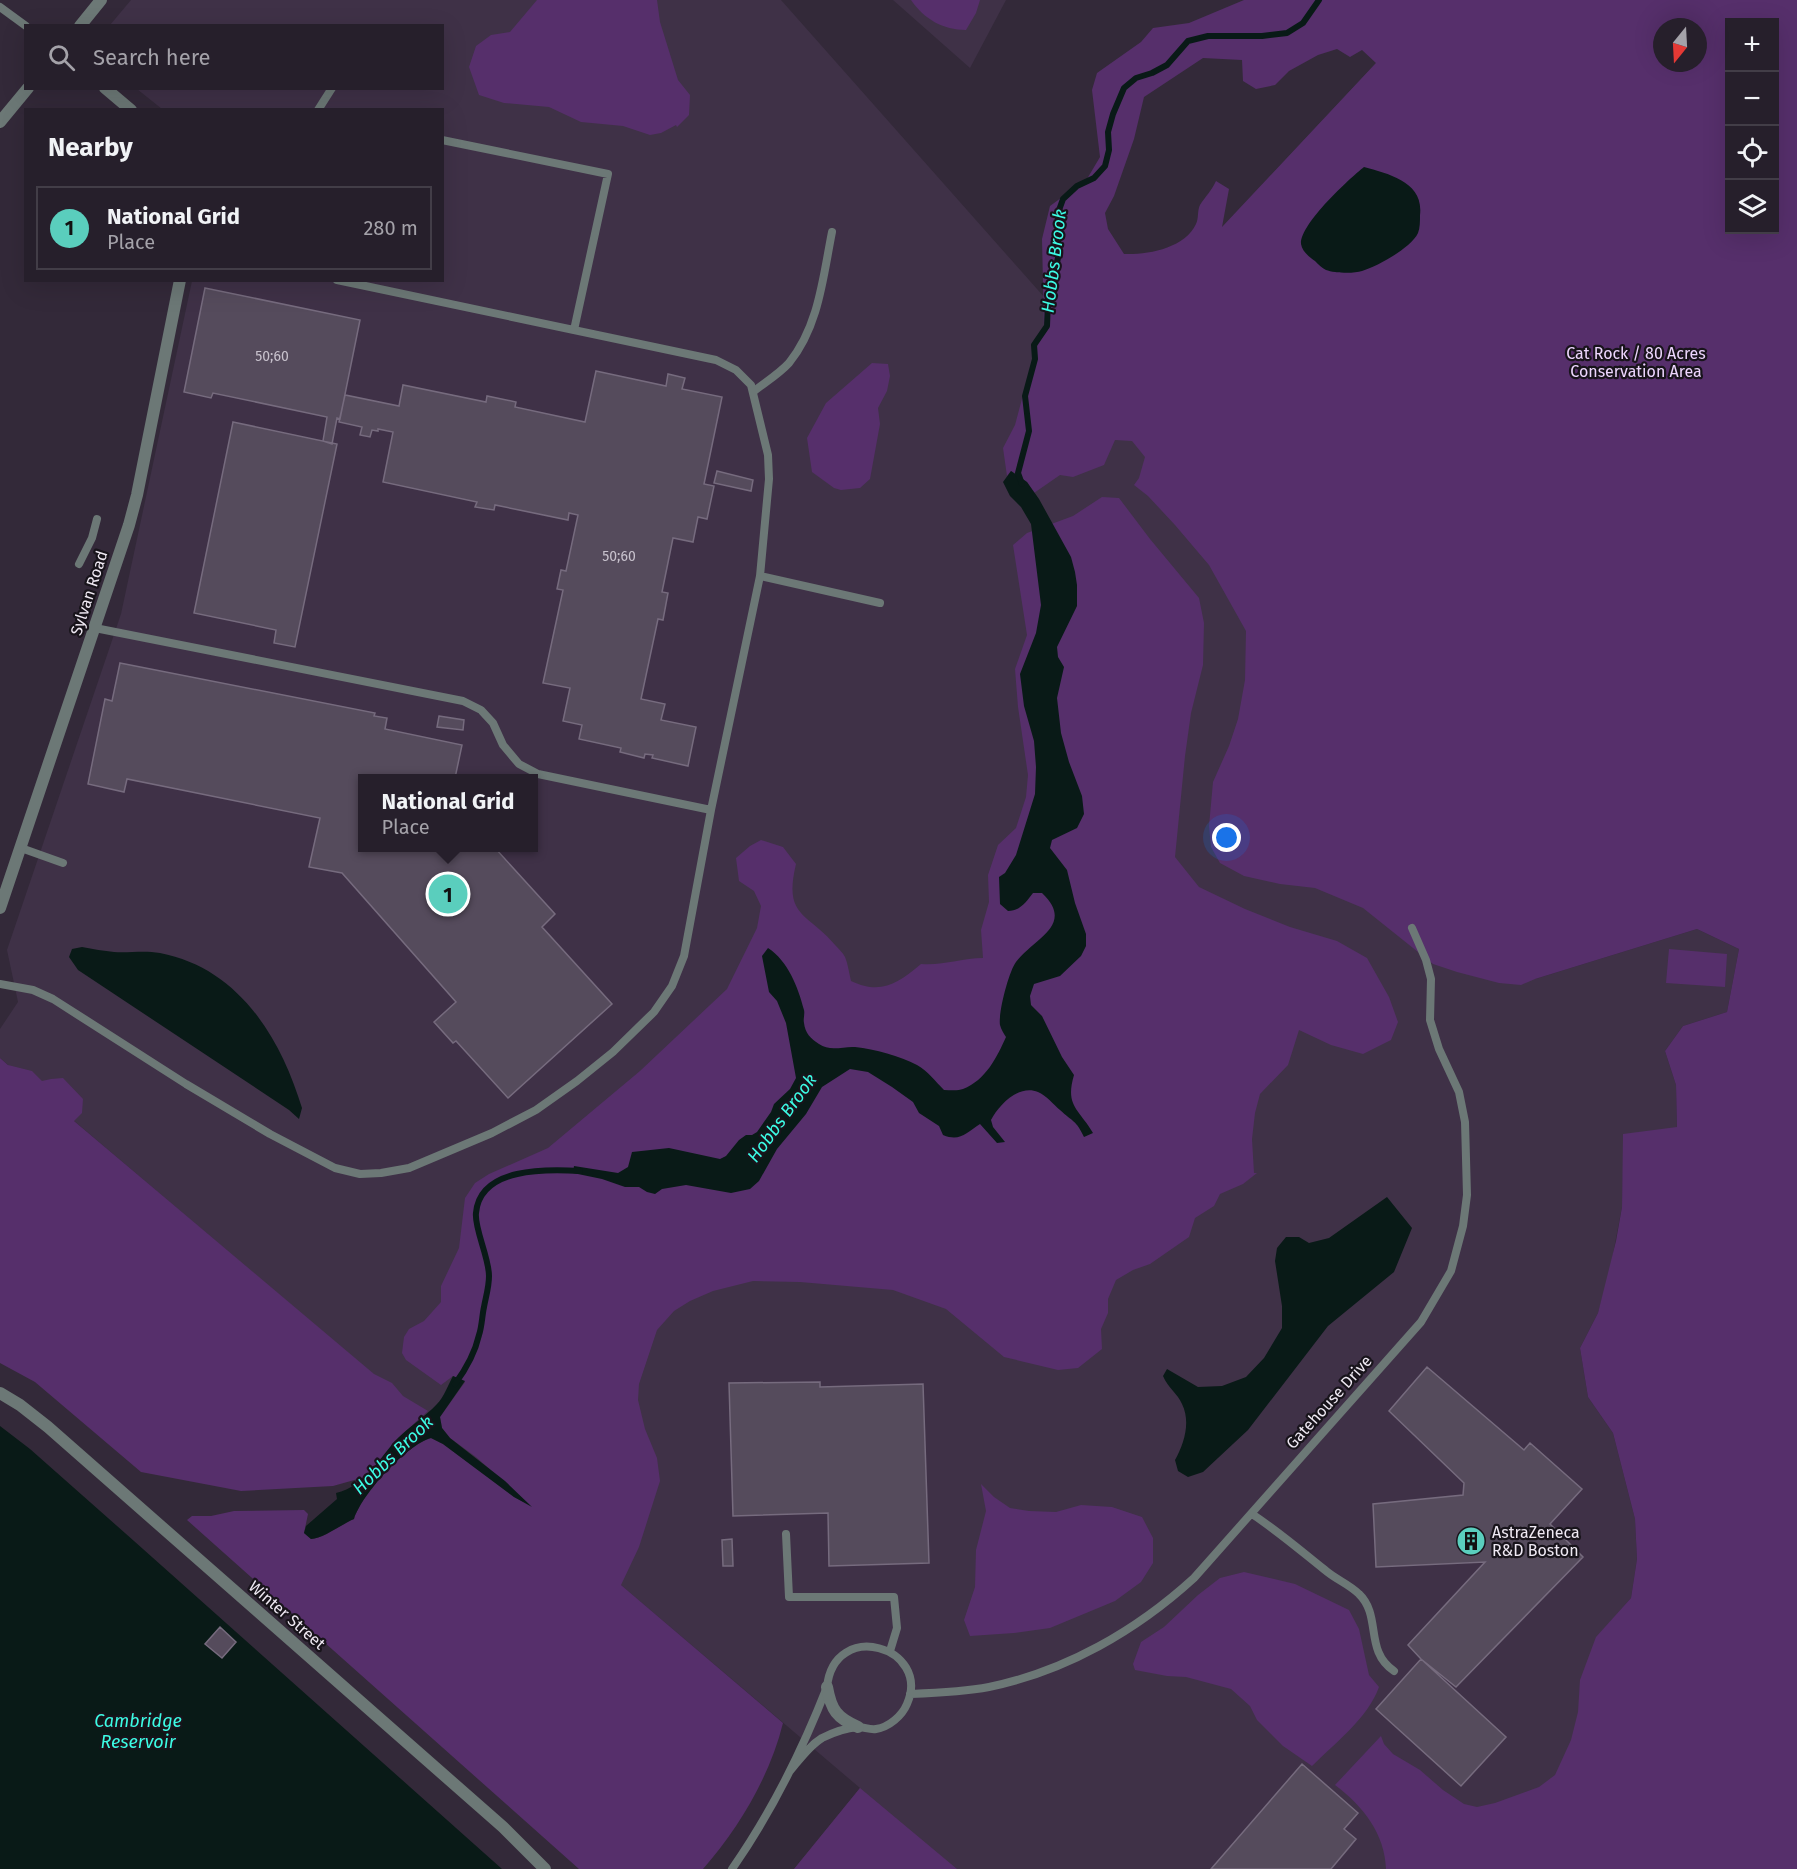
<!DOCTYPE html>
<meta charset="utf-8">
<style>
body{margin:0;font-family:"Fira Sans",sans-serif;background:#2e2733;color:#f1f3f6}
.controls{position:absolute;right:18px;top:18px;display:grid;overflow:hidden;border-radius:0px;box-shadow:0 6px 24px #0002}
.controls button{width:54px;height:54px;display:grid;place-items:center;padding:0;border:0;border-bottom:2px solid #423d47;background:#261f2b;color:#f1f3f6;font:30px sans-serif}
.compass{position:absolute;left:1653px;top:18px;width:54px;height:54px;border-radius:50%;background:#261f2b;box-shadow:0 6px 24px #0002;rotate:198deg}
.you{position:absolute;left:1227px;top:838px;width:21px;height:21px;margin:-15px;border:4px solid #fff;border-radius:50%;background:#1a73e8;box-shadow:0 0 0 9px #1a73e833}
.badge{display:grid;place-items:center;width:39px;height:39px;border-radius:50%;background:#5acebd;color:#111;font-size:20px;font-weight:700}
.pin{position:absolute;translate:-50% -50%;border:3px solid #fff;box-shadow:0 2px 6px #0006}
.popup{position:absolute;left:358px;top:774px;width:180px;height:78px;box-sizing:border-box;display:grid;place-content:center;border-radius:0px;background:#261f2b;filter:drop-shadow(0 2px 4px #0005);font-size:20px;white-space:nowrap;color:#a4a2a9}
.popup b{font-size:22px;color:#f1f3f6}
.popup::after{content:'';position:absolute;left:50%;top:100%;margin-left:-12px;border:12px solid transparent;border-top-color:#261f2b}
.list{margin:0;padding:0;list-style:none}
h2{display:flex;justify-content:space-between;align-items:center;height:78px;margin:0;padding:0 24px;font-size:26px}
h2 small{font-size:20px;font-weight:400;color:#a4a2a9}
.list li{display:grid;grid-template-columns:39px 1fr auto;gap:18px;align-items:center;box-sizing:border-box;height:84px;margin:0 12px 12px;padding:0 12px;border:2px solid #423d47;border-radius:0px}
.list b{display:block;font-size:22px;white-space:nowrap}
.list p{margin:0;font-size:20px;white-space:nowrap;color:#a4a2a9}
.list em{font-size:20px;font-style:normal;color:#a4a2a9}
.icon{flex:none;width:33px;height:33px;fill:none;stroke:currentColor;stroke-width:2;stroke-linecap:round;stroke-linejoin:round}
.map{position:relative;flex:none;width:1797px;height:1869px;overflow:hidden}
.search{position:absolute;background:#261f2b;box-shadow:0 6px 24px #0002;left:24px;top:24px;width:420px;height:66px;display:flex;align-items:center;gap:15px;box-sizing:border-box;padding:0 21px;border-radius:0px;color:#a4a2a9;font-size:22px}
.panel{position:absolute;background:#261f2b;box-shadow:0 6px 24px #0002;left:24px;top:108px;width:420px;height:174px;border-radius:0px}
.map>svg:first-child{display:block}
</style>
<div class="map">
<svg width="1797" height="1869" viewBox="0 0 1797 1869">
<rect width="100%" height="100%" fill="#332939"/>
<path fill="#3f3147" fill-rule="evenodd" d="M131,0h650l318,359 277,-296 159,916 162,-50 42,20 -12,63 -44,14 -18,25 11,34 1,42 -54,45 -1,35 -13,68 -11,38 -18,35 8,49 25,36 22,86 2,40 -6,39 -35,40 22,231h-824l66,-81 -860,-730v-29l18,-27 -11,-52 114,-336 71,-333 250,-1v-170l-280,-1 -25,-20 305,-1v-62l-332,-1zM362,778h172v70h-172z
M893,0h113l-36,68z"/>
<path fill="#562f6b" fill-rule="evenodd" d="M537,0h120l3,22 18,58 12,15 -1,20 -12,12 -1,-2 -15,8 -11,2 -27,-9 -42,-4 -32,-15 -45,-4 -25,-8 -10,-28 7,-21 15,-11 19,-3z
M911,0h69l-4,13 -10,17c-23,0 -42,-11 -55,-30z
M1244,0h553v1869h-411c-1,-35 -23,-63 -51,-84l46,-49 3,8 9,10 27,16 23,20 21,14 13,3 18,-4 44,-16 16,-12 16,-35 7,-28 2,-32 16,-43 35,-39 6,-39 -2,-40 -22,-86 -25,-36 -8,-49 18,-35 18,-72 6,-34 1,-73 54,-7 -1,-42 -11,-34 18,-25 44,-14 12,-63 -42,-20 -162,50 -14,6 -22,-2 -42,-11 -24,-8 -70,-56 -48,-20 -35,-4 -36,-8 -24,-13 -9,-16 -2,-21 4,-44 16,-36 9,-27 7,-39 1,-49 -37,-66 -34,-40 -27,-29 -14,-11 5,-7 6,-21 -13,-16 -17,-1 -11,25 -31,12 -13,-2 -26,18 -7,-11 -16,-11 -4,5 -4,-28 12,-23 19,-71 10,-26 -2,-89 8,-33 37,-27 13,-22 -8,-67 5,-17 44,-31 12,-14 36,-5zM1730,22h44v208h-44zM1662,27h36v36h-36zM1337,49l13,8 12,-7 14,13 -154,164 7,-38 -13,-8c-4,9 -11,16 -16,24 -3,6 -1,13 -4,19 -11,24 -48,31 -72,30l-16,-25 -3,-16 9,-17 20,-57 10,-42 59,-39 39,2 1,21 13,8 19,-4 14,-14 29,-16z
M872,363l16,1 2,12 -3,15 -9,17 2,16 -10,55 -10,9 -19,2 -7,-2 -22,-16 -5,-34 19,-35z
M1102,497l17,1 31,41 49,59 5,25 -1,42 -12,48 -6,43 -10,101 24,30 46,22 45,18 47,14 30,17 22,39 9,25 -7,18 -28,14 -32,-9 -32,-15 -11,35 -28,29 -5,19 -3,26 2,34h3l-14,11 -23,10 -6,12 -19,12 -6,19 -39,27 -17,6 -17,10 -8,19v14l-7,16 1,20 -24,19 -20,2 -54,-13 -58,-48 -53,-19 -93,-8 -47,-1 -40,10 -23,10 -16,10 -17,19 -18,54 -1,16 7,29 12,29 3,23 -21,66 -18,38 162,138c-13,53 -44,105 -80,146h-124l-392,-349 5,-4h19l23,-5 70,-1 4,4 -4,19 7,6c11,0 31,-15 43,-20 8,-25 52,-74 77,-81l12,6 71,53 16,8 -54,-48 -26,-19 -8,-10 -2,-11 25,-35 -12,-6 -12,9 -35,-25 -4,-7 2,-16 5,-8 15,-8 17,-19v-16l18,-38 6,-50 10,-15 14,-9 59,-26 92,-77 87,-82 30,-61 4,-22 -7,-15 -15,-10 -3,-23 14,-12 11,-6 22,7 13,17c-13,54 12,48 40,82 3,3 7,7 9,11 3,7 4,16 6,24 30,14 46,3 70,-17 21,2 41,-6 62,-6l-2,-28 8,-28 -1,-27 10,-30 18,-17 10,-31 2,-22 -10,-68 -3,-38 12,-34 -14,-90 14,-12 46,-17z
M1669,949l58,5 -2,33 -59,-4z
M0,1058l8,7 24,6 10,10 9,-2 12,-1 20,21 -1,14 -8,8 300,253 18,9 11,13 25,15 -32,29 -16,22 -15,15 -32,9 -92,5 -100,-19 -106,-90 -35,-19z
M981,1484l13,13 16,11 19,3 27,1 25,-7 31,2 30,10 11,21v25l-12,19 -26,19 -65,27 -36,5 -44,3 -6,-16 11,-33 1,-37 10,-39z
M1244,1572l51,12 54,26 10,19 10,46 10,12c-11,31 -44,56 -67,79l-29,-20 -26,-26 -7,-14 -19,-17 -45,-12 -19,-1 -32,-6 -2,-6 8,-22 23,-15 34,-32 22,-17z
M860,1788l97,81h-163z"/>
<path fill="#091a17" d="M1364,167c25,7 60,15 56,48 0,6 0,13 -2,18 -7,15 -40,33 -56,38 -9,3 -28,2 -36,-1 -4,-2 -8,-6 -11,-9 -6,-4 -13,-10 -14,-17 -1,-20 48,-65 63,-77z
M1011,471l16,11 12,17 32,58 4,15 2,13v21l-20,41 1,10 6,10 -7,31 4,35 8,29 13,34 2,18 -7,14 -25,12 -2,8 17,22 8,33 11,31v12l-5,10 -21,20 -26,8 -4,12 1,9 11,11 20,41 12,18c-9,31 4,33 19,58l-9,4c-8,-17 -11,-15 -24,-27 -6,-5 -14,-15 -22,-18 -19,-8 -39,13 -47,28l2,7 12,15 -8,1 -17,-19c-14,9 -20,18 -37,11l-4,-9 -20,-13 -6,-11 -21,-15 -24,-15 -18,-3 -28,18 -16,27 -29,35 -18,32 -9,8 -19,4 -45,-8 -24,4 -7,5 -8,-2 -8,-5h-14l-23,-8 -29,-6 1,-7 44,7 10,-6 4,-15 37,-4 51,11 6,-3 13,-16 7,-5h6l5,-3 14,-20 3,-8 16,-15 6,-11 -10,-55 -9,-22 -8,-9 -7,-36 6,-8c20,13 30,39 36,62 1,4 -1,9 0,13 1,10 7,16 15,21 11,8 25,2 36,3 20,2 45,9 62,18 11,6 18,16 27,25 6,0 14,1 19,-1 23,-9 34,-32 43,-52 -2,-3 -5,-8 -6,-12 -2,-12 9,-54 16,-63 17,-23 60,-37 26,-69h-9c-7,9 -13,18 -25,18l-8,-7 -1,-27 6,-4 11,-18 19,-61 1,-27 -2,-26 -10,-35 -4,-32 16,-41 5,-28 -10,-81 -10,-17 -11,-11 -7,-14z
M82,947c11,2 22,4 32,5 16,1 30,-2 46,1 78,15 120,83 142,155l-3,11 -10,-9 -211,-140 -9,-13 3,-8z
M1387,1197l25,31 -18,44 -66,54 -80,104 -45,42 -15,5 -10,-6 -3,-11c9,-16 16,-38 7,-56 -4,-10 -14,-16 -19,-28l4,-7 31,18 24,-1 24,-9 18,-19 18,-30v-22l-7,-45 2,-13 9,-11h13l10,6 20,-5z
M453,1376l12,5 -25,36 2,11 8,10 55,43 27,26 -18,-10 -71,-53 -12,-6c-25,7 -69,56 -77,81 -12,5 -32,20 -43,20l-7,-6 2,-7 31,-27 -1,-6c30,-7 42,-34 62,-55 12,-12 27,-21 39,-34 7,-7 11,-19 16,-28z
M0,1426l30,23 104,92 368,328h-502z"/>
<g fill="none" stroke-linecap="round" stroke-linejoin="round">
<path stroke="#091a17" stroke-width="6" d="M1022,484l-4,-11 11,-42 -4,-35 10,-37 -1,-14 13,-19 1,-26 10,-42v-45l5,-14 14,-13 17,-8 11,-12 4,-16 -1,-18 5,-18 11,-26 12,-10 16,-5 15,-8 21,-24 20,-5h54l25,-3 16,-10 16,-23
M455,1384c11,-15 20,-31 24,-49 3,-9 3,-19 5,-28 2,-11 5,-20 5,-31 0,-19 -15,-48 -13,-63 4,-46 71,-44 104,-42"/>
</g>
<path fill="#554b5c" stroke="#766b7e" stroke-width="1.5" d="M205,288l155,32 -20,99 -3,-1 -5,26 -9,-3 4,-24 -114,-24 -2,5 -27,-6z
M596,371l70,15 2,-12 17,4 -3,11 40,8 -18,87 10,2 -7,33 -9,-2 -5,25 -20,-4 -11,54 6,1 -5,27 -5,-1 -17,80 24,5 -4,16 35,7 -8,39 -36,-8 1,-3 -8,-1 -1,4 -24,-6 1,-4 -42,-9 3,-14 -19,-4 7,-33 -27,-5 20,-93 -6,-1 4,-19 5,1 12,-56 -9,-2 -1,7 -73,-15 -1,5 -19,-3 2,-5 -94,-20 10,-50 -15,-3v2l-6,-1 -2,7 -10,-2 2,-8 -23,-5 6,-27 54,11 4,-21 83,17 1,-6 29,6 -1,5 70,15z
M233,422l104,22 -42,203 -21,-4 2,-13 -82,-17z
M717,471l36,9 -2,11 -37,-8z
M120,663l255,50 -1,3 13,2 -2,11 77,16 -7,33h-93v70h133l60,66 -13,13 70,77 -104,94 -52,-57 -3,2 -19,-21 22,-20 -114,-129 -33,-6 11,-49 -193,-39 -3,13 -36,-8 17,-85 7,2z
M439,716l25,4 -1,10 -26,-3z
M1427,1367l97,83 6,-7 52,46 -32,35 33,33 -127,130 -35,-28 -13,-14 77,-83 -109,5 -3,-63 90,-9 1,-12 -75,-72z
M820,1382v5l103,-3 6,179 -100,3 -1,-53 -95,3 -4,-133z
M732,1539l1,27h-10l-1,-26z
M220,1627l16,15 -14,16 -17,-14z
M1421,1659l85,78 -45,49 -85,-77z
M1302,1764l56,49 -14,16 12,10 -25,30h-120z"/>
<g fill="none" stroke-linecap="round" stroke-linejoin="round">
<path stroke="#6c7876" stroke-width="8" d="M0,7l26,19
M318,110l14,-22
M442,140l166,34 -34,156
M753,392c11,-9 26,-18 36,-29 30,-37 34,-86 43,-131
M79,564l13,-26 5,-19
M760,576l120,27
M95,628l368,73 18,9 12,13 10,22 16,19 19,10 173,36
M21,848l42,15
M0,984l33,6 20,9 133,85 84,50 65,34 25,6 21,-1 28,-5 83,-35 44,-23 41,-29 36,-29 41,-40 18,-26 12,-30 27,-146 49,-234 9,-97 -1,-24 -17,-70 -15,-15 -20,-10 -379,-80
M1252,1514c26,17 49,37 73,56 10,9 24,14 34,24 23,22 5,57 35,77
M786,1534l3,63h105l3,31 -7,23
M910,1694c26,-1 53,-2 79,-7 77,-16 147,-56 205,-109l227,-256 30,-51 12,-45 4,-31 -2,-73 -6,-30 -20,-43 -9,-29 1,-41 -5,-19 -14,-32
M732,1869c39,-56 70,-118 95,-182 7,-69 105,-40 80,17 -5,12 -18,23 -31,25 -6,1 -12,-2 -18,-2 -12,1 -26,6 -36,11 -13,8 -22,21 -32,33"/>
<path stroke="#6c7876" stroke-width="12" d="M105,88l26,22
M0,908l129,-383 8,-30 43,-215
M827,1687c4,23 10,31 31,40"/>
<path stroke="#6c7876" stroke-width="12" d="M80,26l21,-26
M0,122l28,-34
M0,1393l20,12 28,22 455,400 42,42"/>
</g>
<defs>
<g id="building-disc" transform="scale(1.5)"><circle r="9.5" fill="#5acebd" stroke="#18141b"/><path d="M-4-6H4V6H1V3H-1V6H-4ZM-2.5-4.3h1.7v1.8h-1.7ZM.8-4.3h1.7v1.8H.8ZM-2.5-1h1.7V.8h-1.7ZM.8-1h1.7V.8H.8Z" fill="#111"/></g>
</defs>
<g fill-rule="evenodd">
<use href="#building-disc" x="1471" y="1541"/>
</g>
<g text-anchor="middle" dominant-baseline="central" stroke-width="4.5" stroke-linejoin="round" paint-order="stroke">
<g font-size="14" fill="#c8c2cd">
<text x="272" y="356">50;60</text>
<text x="619" y="556">50;60</text>
</g>
<g font-size="16" fill="#edd6fe" stroke="#18141b">
<text x="1636" y="353">Cat Rock / 80 Acres<tspan x="1636" dy="18">Conservation Area</tspan></text>
</g>
<g font-size="16" fill="#efe9f3" stroke="#18141b">
<text transform="translate(89 593) rotate(-72)">Sylvan Road</text>
<text transform="translate(1329 1402) rotate(-48)">Gatehouse Drive</text>
<text transform="translate(287 1615) rotate(41)">Winter Street</text>
</g>
<g font-size="16" fill="#efe9f3" stroke="#18141b" text-anchor="start">
<text x="1492" y="1532">AstraZeneca<tspan x="1492" dy="18">R&amp;D Boston</tspan></text>
</g>
<g font-size="18" font-style="italic" fill="#3cfbe4" stroke="#18141b">
<text transform="translate(1054 261) rotate(-83)">Hobbs Brook</text>
<text transform="translate(782 1118) rotate(-54)">Hobbs Brook</text>
<text transform="translate(393 1455) rotate(-44)">Hobbs Brook</text>
<text x="138" y="1721">Cambridge<tspan x="138" dy="21">Reservoir</tspan></text>
</g>
</g>
</svg>
<div class="controls">
<button>+</button>
<button>−</button>
<button><svg class="icon" aria-label="locate" viewBox="0 0 24 24"><circle cx="12" cy="12" r="6"/><path d="M12 2v4M12 18v4M2 12h4M18 12h4"/></svg></button>
<button><svg class="icon" aria-label="layers" viewBox="0 0 24 24"><path d="M12 4l9 5-9 5-9-5zM3 14l9 5 9-5"/></svg></button>
</div>
<svg class="compass" viewBox="-18 -18 36 36"><path d="M0-13l5 13h-10z" fill="#e53935"/><path d="M0 13l5-13h-10z" fill="#a4a2a9"/></svg>
<div class="you"></div>
<div class="pin badge" style="left:448px;top:894px">1</div>
<div class="popup"><b>National Grid</b>Place</div>
<div class="search"><svg class="icon" aria-label="search" viewBox="0 0 24 24"><circle cx="10" cy="10" r="6"/><path d="M15 15l6 6"/></svg>Search here</div>
<section class="panel">
<h2>Nearby<small></small></h2>
<ul class="list">
<li><span class="badge">1</span><div><b>National Grid</b><p>Place</p></div><em>280 m</em></li>
</ul>
</section>
</div>
